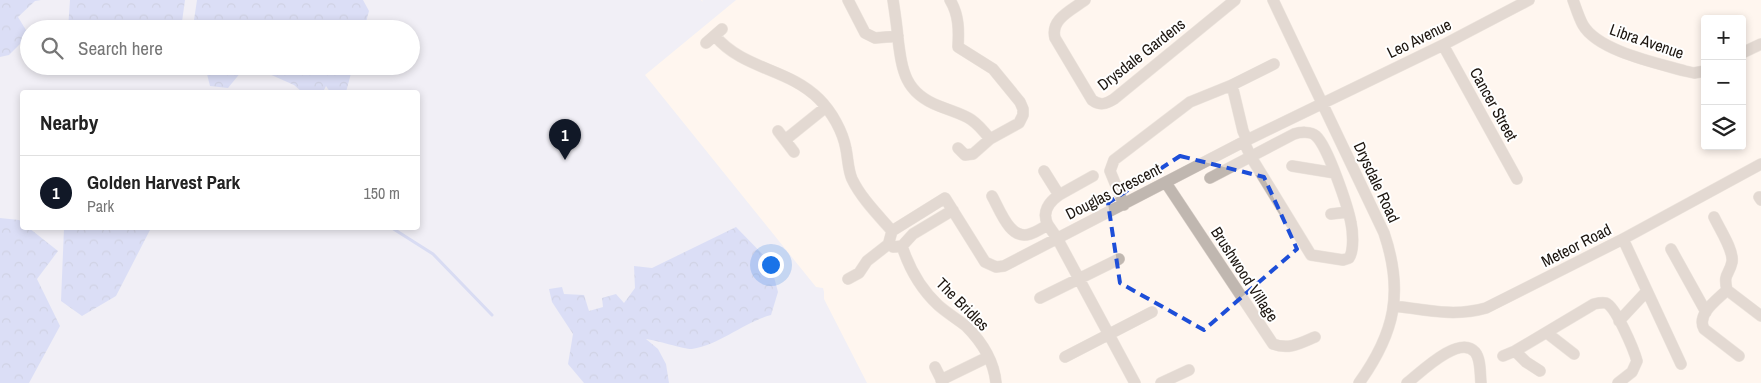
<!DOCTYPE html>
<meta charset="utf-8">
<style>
body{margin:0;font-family:"Archivo Narrow",sans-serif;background:#f6f6f6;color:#222}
.controls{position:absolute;right:15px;top:15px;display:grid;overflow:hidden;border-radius:5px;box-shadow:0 2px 8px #0003}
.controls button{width:45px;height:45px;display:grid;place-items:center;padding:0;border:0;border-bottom:1px solid #e0e0e0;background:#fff;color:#222;font:25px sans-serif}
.you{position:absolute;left:770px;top:264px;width:18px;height:18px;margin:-12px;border:4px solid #fff;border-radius:50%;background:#1a73e8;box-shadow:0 0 0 8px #1a73e833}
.badge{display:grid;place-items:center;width:32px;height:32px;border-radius:50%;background:#111827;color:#fff;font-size:16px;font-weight:700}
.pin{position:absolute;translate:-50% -41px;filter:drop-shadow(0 1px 2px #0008)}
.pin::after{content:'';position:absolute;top:26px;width:18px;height:15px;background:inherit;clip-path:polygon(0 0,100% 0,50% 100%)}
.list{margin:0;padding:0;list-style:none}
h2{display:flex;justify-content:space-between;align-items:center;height:65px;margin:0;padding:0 20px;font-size:21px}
h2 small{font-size:16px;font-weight:400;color:#767676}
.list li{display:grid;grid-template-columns:32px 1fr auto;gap:15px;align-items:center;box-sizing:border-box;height:75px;padding:0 20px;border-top:1px solid #e0e0e0}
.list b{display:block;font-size:19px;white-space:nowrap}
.list p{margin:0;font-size:16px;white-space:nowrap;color:#767676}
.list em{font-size:16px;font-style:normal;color:#767676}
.icon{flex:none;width:28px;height:28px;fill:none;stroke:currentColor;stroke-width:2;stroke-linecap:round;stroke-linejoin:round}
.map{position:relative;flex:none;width:1761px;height:383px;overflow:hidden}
.search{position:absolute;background:#fff;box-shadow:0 2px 8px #0003;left:20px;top:20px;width:400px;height:55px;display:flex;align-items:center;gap:12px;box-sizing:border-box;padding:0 18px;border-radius:28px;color:#767676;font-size:19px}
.panel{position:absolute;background:#fff;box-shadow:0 2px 8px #0003;left:20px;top:90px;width:400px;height:140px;border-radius:5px}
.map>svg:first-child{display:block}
</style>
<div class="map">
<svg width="1761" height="383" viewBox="0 0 1761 383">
<defs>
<pattern id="forest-crowns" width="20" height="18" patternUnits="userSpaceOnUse" patternTransform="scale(1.25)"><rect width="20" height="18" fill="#b0c2fe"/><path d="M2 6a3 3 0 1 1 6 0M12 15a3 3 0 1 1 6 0" fill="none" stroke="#97a6d8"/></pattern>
</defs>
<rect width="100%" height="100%" fill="#fff6ef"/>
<path fill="#dfe7fe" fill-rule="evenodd" d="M0,0h701l2,2 -1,-2h34l-91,75 171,212 7,1 1,4v7l43,84h-867zM29,29h382v37h-382zM22,92h396v136h-396z"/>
<path fill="url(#forest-crowns)" d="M0,0h41l-6,1 -17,16 11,18 -20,20 -9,2z
M70,0h115l-4,29h-113z
M197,0h166l6,11 -5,18h-168l-2,-9z
M205,66h41l-18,22 -18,-2z
M251,66h102l-7,26h-16l-4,-6 -3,6h-21l-8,-7z
M0,218l19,2 3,2v6h7l29,23 -21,28 23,47 -31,57h-29z
M736,227l34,35 8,30 -7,23c-27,7 -50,29 -79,34 -4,1 -37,-9 -46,-10l12,10 8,15 3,19h-85l-16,-19 5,-30 -21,-32 -3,-13 13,-2 2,7 20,1 5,16 14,-4 -1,-9 14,-4 8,9 11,-15 -1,-22 18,2z
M64,228h87l-35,68 -34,20 -21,-15z"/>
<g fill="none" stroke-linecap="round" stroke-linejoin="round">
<path stroke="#aabcf8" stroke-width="3" d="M250,92h1
M392,228l41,26 59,61"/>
<g stroke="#dbd2cb" stroke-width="12">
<path id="street" d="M848,0l17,33 10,5 23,-2
M893,0c2,13 4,26 5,39 4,32 7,54 41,67 28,11 32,9 51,33
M950,0c9,15 9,30 8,47l35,22 27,33 3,7v6l-4,8 -29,16 -17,15 -8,1 -7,-7
M1085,0c-13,10 -35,19 -30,38l37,62c8,6 14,4 22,-1l121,-99
M1273,0l111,233c20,59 11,100 -25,150
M1573,0c3,8 6,18 10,25 15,26 74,38 102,46l9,2 11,-2
M715,36c29,34 73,32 104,63 13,13 24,33 27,50 2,10 2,21 6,30 9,19 27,37 40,52
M706,43l16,-14
M1443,45l74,134
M1742,53l19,-9
M778,131l16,21
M785,140l41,-33
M1247,140l-4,-9 -11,-46 42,-21
M1292,166l43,7
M1044,171l15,24c-10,7 -18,17 -11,30
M1210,178l84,-44c6,-2 17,-3 22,2 12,11 32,71 35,87 2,9 3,28 -2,35l-6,2 -32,-5 -60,-98 -7,-15
M1166,183l107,161c16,6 28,-1 42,-7
M1059,195l34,-19
M992,196c8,14 18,45 38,38 6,-2 12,-6 18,-9l9,13 78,145
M1759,197l2,3
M1124,205l-14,-34 4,-11 76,-58 42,-17
M953,210l-40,24 -11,12 -9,1 -4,-5 3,-11 53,-33 40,64 11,5 8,-1 243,-126 196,-95 86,-45
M1331,214l17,-2
M1714,217c5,11 20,33 18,45 -3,14 -9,11 -5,28l34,26
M1623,239l58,125
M902,246c7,22 19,43 36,59 9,8 19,14 28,21 15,15 28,35 30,57
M1671,249l35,63
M848,279l11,-6 8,-12 23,-18
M1727,290c-10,10 -31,24 -23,39l35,27
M1040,298l79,-39
M1395,306c31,4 60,11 91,2l137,-69 138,-75
M1619,321l28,-30
M1547,333l27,21
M1515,351l11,11 14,9
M1503,356l12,-5 79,-47c4,-1 8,-2 12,-1 10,4 28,47 31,58l-5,11 -14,11
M1065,357l87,-45
M935,367l8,16
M941,380l47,-23
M1161,383l28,-13
M1407,383c13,-10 52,-49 68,-31 6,7 5,22 6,31"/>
</g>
<use href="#street" stroke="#c0b7b0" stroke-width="11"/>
</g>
<path d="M0 0H1761V383H0ZM1180,156l84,21 33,72 -93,81 -84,-47 -12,-80z" fill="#fff6ef" fill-opacity=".55" fill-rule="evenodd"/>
<path fill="none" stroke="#1d4ed8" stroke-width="4" stroke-dasharray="10 6" stroke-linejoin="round" d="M1180,156l84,21 33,72 -93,81 -84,-47 -12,-80z"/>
<g text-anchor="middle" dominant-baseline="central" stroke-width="4" stroke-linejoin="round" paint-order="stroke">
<g font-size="16" fill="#1c150f" stroke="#fff">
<text transform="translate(1419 38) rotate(-26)">Leo Avenue</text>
<text transform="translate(1647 41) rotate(19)">Libra Avenue</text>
<text transform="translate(1141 54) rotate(-38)">Drysdale Gardens</text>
<text transform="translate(1494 104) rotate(61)">Cancer Street</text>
<text transform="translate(1377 182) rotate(65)">Drysdale Road</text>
<text transform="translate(1113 191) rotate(-27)">Douglas Crescent</text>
<text transform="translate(1576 245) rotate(-27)">Meteor Road</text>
<text transform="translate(1245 274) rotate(57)">Brushwood Village</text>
<text transform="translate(963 304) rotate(45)">The Bridles</text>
</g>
</g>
</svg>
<div class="controls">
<button>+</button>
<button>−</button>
<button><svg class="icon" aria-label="layers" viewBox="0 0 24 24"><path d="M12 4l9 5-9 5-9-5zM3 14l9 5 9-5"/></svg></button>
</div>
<div class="you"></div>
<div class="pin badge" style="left:565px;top:160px">1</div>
<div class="search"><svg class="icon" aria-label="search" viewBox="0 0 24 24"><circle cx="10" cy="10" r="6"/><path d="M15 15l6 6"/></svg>Search here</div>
<section class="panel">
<h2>Nearby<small></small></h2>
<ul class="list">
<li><span class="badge">1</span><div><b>Golden Harvest Park</b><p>Park</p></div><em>150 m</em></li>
</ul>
</section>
</div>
